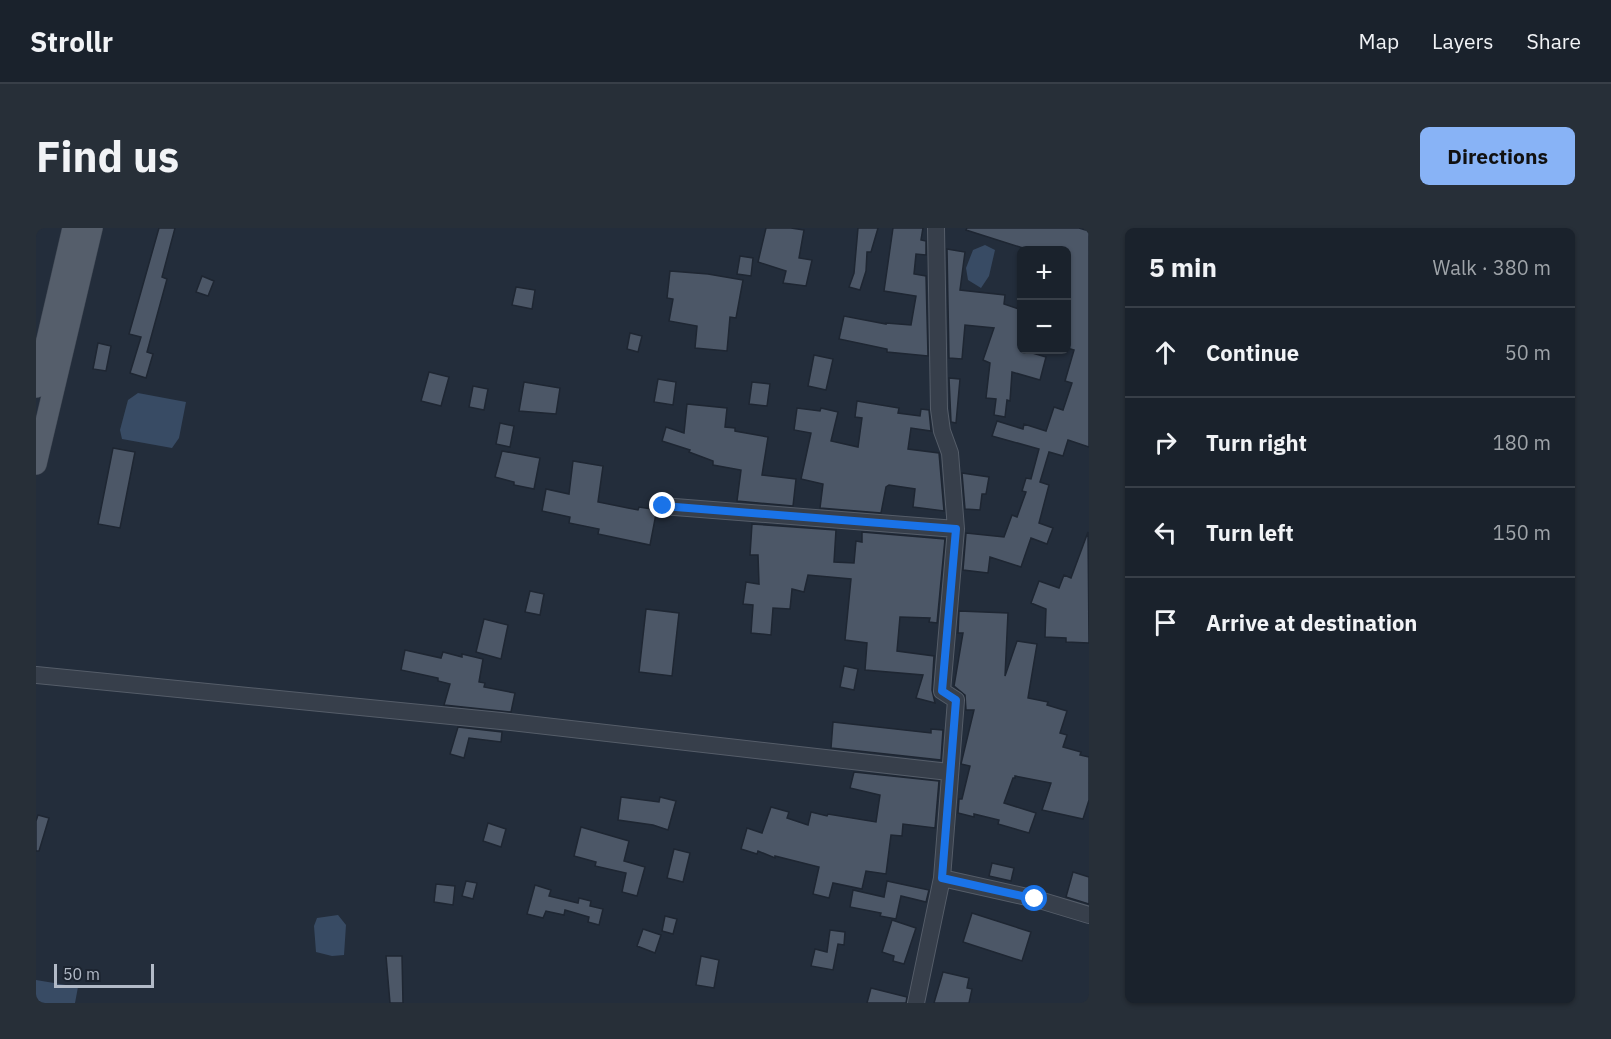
<!DOCTYPE html>
<meta charset="utf-8">
<style>
body{margin:0;font-family:"IBM Plex Sans",sans-serif;background:#272f38;color:#f1f3f6}
.controls{position:absolute;right:18px;top:18px;display:grid;overflow:hidden;border-radius:9px;box-shadow:0 2px 4px #0004}
.controls button{width:54px;height:54px;display:grid;place-items:center;padding:0;border:0;border-bottom:2px solid #383f48;background:#1a222c;color:#f1f3f6;font:30px sans-serif}
.scale{position:absolute;left:18px;bottom:15px;width:100px;box-sizing:border-box;padding-left:6px;border:3px solid #b2bac7;border-top:0;font-size:16px;line-height:21px;white-space:nowrap;color:#b2bac7;-webkit-text-stroke:4px #1c2430;paint-order:stroke}
.stop{position:absolute;width:18px;height:18px;margin:-14px;border:4px solid #1a73e8;border-radius:50%;background:#fff}
.stop.end{background:#1a73e8;border-color:#fff;box-shadow:0 2px 6px #0008}
.list{margin:0;padding:0;list-style:none}
h2{display:flex;justify-content:space-between;align-items:center;height:78px;margin:0;padding:0 24px;font-size:26px}
h2 small{font-size:20px;font-weight:400;color:#9fa4a9}
.list li{display:grid;grid-template-columns:39px 1fr auto;gap:18px;align-items:center;box-sizing:border-box;height:90px;padding:0 24px;border-top:2px solid #383f48}
.list b{display:block;font-size:22px;white-space:nowrap}
.list em{font-size:20px;font-style:normal;color:#9fa4a9}
.icon{flex:none;width:33px;height:33px;fill:none;stroke:currentColor;stroke-width:2;stroke-linecap:round;stroke-linejoin:round}
.map{position:relative;flex:none;width:1053px;height:775px;overflow:hidden;border-radius:9px}
header{display:flex;align-items:center;gap:36px;box-sizing:border-box;height:84px;padding:0 30px;background:#1a222c;border-bottom:2px solid #383f48}
header strong{font-size:28px}
nav{display:flex;gap:33px;margin-inline-start:auto;font-size:21px}
.intro{display:flex;align-items:center;justify-content:space-between;box-sizing:border-box;height:144px;padding:0 36px}
h1{margin:0;font-size:42px}
.button{padding:15px 27px;border-radius:9px;background:#88b3f6;color:#111;font-size:21px;font-weight:700}
main{display:flex;gap:36px;padding:0 36px}
aside{flex:1;background:#1a222c;border-radius:9px;box-shadow:0 2px 4px #0004}
.map>svg:first-child{display:block}
</style>
<header>
<strong>Strollr</strong>
<nav><a>Map</a><a>Layers</a><a>Share</a></nav>
</header>
<div class="intro"><h1>Find us</h1><a class="button">Directions</a></div>
<main>
<div class="map">
<svg width="1053" height="775" viewBox="0 0 1053 775">
<rect width="100%" height="100%" fill="#232d3b"/>
<path fill="#384b64" d="M949,17l10,5 -6,26 -8,12 -13,-8 -2,-12 7,-18z
M102,165l48,9 -7,36 -7,10 -50,-9 -2,-9 8,-30z
M302,687l8,10 -2,30 -12,1 -16,-4 -2,-26 3,-8z
M0,752l42,7 -3,16h-39z"/>
<path fill="#4c5767" stroke="#1e2632" stroke-width="1.5" d="M123,0h16l-13,49 5,2 -20,73 6,2 -7,24 -16,-5 11,-36 -12,-3z
M730,0h25l13,2 -5,28 13,2 -6,26 -23,-3 3,-12 -28,-9z
M822,0h20l-7,24h-4l-1,19 -6,19 -11,-3 5,-14z
M857,0h30l-2,12 5,1v14l-10,-1 -2,20 12,2 2,80 -41,-4v-3l-48,-10 5,-23 42,8v-1l25,2 5,-29 -32,-5z
M931,0h112l10,3v216l-21,-7 -5,16 -14,-4 -9,30 9,3 -10,38 14,5 -6,16 -16,-6 -10,29 -31,-10 -2,16 -25,-3 3,-37 38,4 8,-22 5,2 9,-25 -4,-1 4,-13 5,1 8,-30 -47,-13 5,-15 26,8 1,-5 22,7 8,-24 9,3 9,-27 -7,-2 9,-31 -7,-2 3,-10h-4v-88h-31l-12,-2 -57,-18z
M911,21l18,3 -5,38 45,5 -1,9 18,6v40l24,7 -6,23 -28,-8 -2,29 -3,-1 -2,17 -11,-2 2,-16 -10,-1 4,-35 -7,-3 11,-32 -29,-3 -3,34 -13,-1z
M704,28l13,2 -2,18 -14,-2z
M634,43l38,3 35,6 -7,38 -6,-1 -3,34 -32,-3 2,-22 -28,-5 4,-22 -6,-1z
M166,48l12,5 -6,15 -12,-4z
M480,59l19,3 -3,19 -20,-4z
M594,105l12,3 -4,16 -11,-3z
M62,115l13,3 -5,25 -13,-2z
M778,127l19,4 -7,31 -18,-4z
M393,144l20,5 -8,29 -20,-5z
M913,150l11,1 -4,44 -5,-1z
M622,151l18,3 -3,23 -19,-3z
M488,154l36,6 -4,26 -37,-3z
M716,154l18,2 -3,22 -18,-2z
M437,158l15,3 -4,21 -15,-3z
M821,173l42,7 -1,5 22,3 1,-7 8,1 2,21 -20,-3 -3,21 31,4 5,58 -31,-4 2,-18 -26,-4 -3,2 -5,26 -61,-5 3,-24 -22,-5 10,-46 -17,-3 3,-22 23,3 1,-3 17,4 -7,29 27,6 4,-29 -7,-1z
M651,176l40,4 -2,19 10,1v3l33,6 -6,38 34,4 -3,27 -56,-5 4,-31 -28,-5v-4l-24,-9 1,-2 -28,-9 4,-14 18,6z
M464,195l14,3 -4,21 -14,-3z
M77,220l22,4 -15,76 -22,-4z
M466,223l38,7 -6,31 -20,-4v-3l-19,-5z
M537,233l30,5 -5,36 40,8 1,-3 13,2 4,5 -6,31 -52,-11 1,-5 -30,-6 1,-6 -28,-6 4,-22 23,5z
M926,245l27,4 -3,17h-4l-2,16 -15,-1z
M716,296l84,6 -2,32 20,1 2,-22 6,1v-10l83,7 -8,84 -8,-1 1,-4 -30,-1 -3,34 37,5 -2,34 3,13 -19,-5 7,-23 -58,-5 2,-27 -22,-3 6,-61 -43,-4 -4,17 -12,-3 -2,20 -17,-1 -2,27 -20,-2 2,-28 -10,-1 3,-22 13,2 -1,-29h-8z
M1052,304l1,111 -23,-1v-4l-21,-1 1,-28 -15,-6 8,-22 20,7 5,-13 7,3z
M494,363l14,3 -4,21 -15,-3z
M610,381l33,4 -7,63 -33,-4z
M923,383l49,2 -3,63 12,-35 20,3 -9,54 20,4 -1,3 20,6 -7,22 7,2 -4,12 18,5 -1,3 9,2v43l-6,19 -41,-9 9,-27 -36,-7v2h-2l-9,25 32,10 -7,20 -31,-9 1,-4 -25,-6v3l-16,-4 1,-14h3l8,-33 -9,-2 13,-54h-8l-1,-15 -11,-9 9,-53h-5z
M448,391l24,6 -7,34 -25,-7z
M369,422l36,8 2,-6 19,5v-3l21,5 -4,23 6,1 -1,4 31,6 -4,19 -67,-7 6,-21 -12,-3v-3l-37,-8z
M808,438l14,3 -4,21 -14,-3z
M797,494l98,11v-4l12,1 -2,30 -110,-12z
M422,499l44,5 -1,10 -32,-4 -5,20 -14,-4z
M818,544l85,9 -4,47 -32,-4 -1,12 -11,-1 -5,39 -20,-3 -4,18 -29,-6 -4,15 -16,-4 6,-27 -44,-11v2l-17,-7 -1,3 -16,-5 6,-21 15,5 9,-26 18,5 -2,6 21,7 3,-13 16,4 1,-2 48,8 4,-27 -30,-7z
M585,569l38,5 1,-5 16,4 -8,29 -15,-5 -35,-5z
M2,587l11,3 -10,33h-3v-30z
M452,595l18,6 -5,18 -18,-6z
M545,599l48,14 -5,20 21,6 -8,29 -15,-4 4,-19 -31,-7 1,-4 -22,-6z
M638,621l16,4 -7,29 -16,-4z
M956,635l22,5 -3,13 -22,-5z
M1037,644l16,5v27l-23,-7z
M430,653l11,2 -4,16 -11,-3z
M851,653l42,9 -3,12 -25,-6 -5,23 -16,-3 1,-3 -31,-6 3,-17 31,7z
M400,656l19,2 -2,19 -19,-3z
M499,657l16,5 -2,6 29,7 1,-5 12,3 -1,5 13,3 -4,16 -11,-3 1,-5 -24,-7 -1,5 -18,-4 -3,7 -16,-4z
M936,685l59,19 -9,29 -59,-19z
M629,688l12,3 -4,15 -11,-3z
M856,692l24,8 -12,36 -11,-3 1,-5 -12,-4z
M607,701l18,6 -6,18 -18,-7z
M794,702l15,2 -1,13 -6,-1 -5,26 -22,-4 4,-17 12,3z
M350,728h16l1,47h-13z
M665,728l18,4 -5,28 -18,-3z
M907,744l26,6 -2,10 5,1 -3,14h-35z
M835,760l36,9 -1,6h-39z"/>
<g fill="none" stroke-linecap="round" stroke-linejoin="round">
<g stroke="#555d69" stroke-width="18">
<path id="minor" d="M626,278l294,23
M0,447l465,46 448,51
M906,650l94,21 53,16
M880,775l26,-125 14,-178 -14,-9 14,-162 -6,-76 -8,-22 -3,-22 -3,-181"/>
</g>
<g stroke="#404854" stroke-width="22">
<path id="major" d="M0,159l37,-159
M0,236l56,-236"/>
</g>
<use href="#minor" stroke="#373f4b" stroke-width="16"/>
<use href="#major" stroke="#555e6b" stroke-width="21"/>
</g>
<g fill="none" stroke-linecap="round" stroke-linejoin="round">
<path stroke="#1a73e8" stroke-width="8" d="M627,278l293,23 -14,162 14,9 -14,178 93,21"/>
</g>
</svg>
<div class="controls">
<button>+</button>
<button>−</button>
</div>
<div class="scale">50 m</div>
<div class="stop" style="left:999px;top:671px"></div>
<div class="stop end" style="left:627px;top:278px"></div>
</div>
<aside>
<h2>5 min<small>Walk · 380 m</small></h2>
<ul class="list">
<li><svg class="icon" aria-label="ahead" viewBox="0 0 24 24"><path d="M12 20V5M6 11l6-6 6 6"/></svg><div><b>Continue</b></div><em>50 m</em></li>
<li><svg class="icon" aria-label="right" viewBox="0 0 24 24"><path d="M7 20v-9h11M14 6l5 5-5 5"/></svg><div><b>Turn right</b></div><em>180 m</em></li>
<li><svg class="icon" aria-label="left" viewBox="0 0 24 24"><path d="M17 20v-9H6M10 6l-5 5 5 5"/></svg><div><b>Turn left</b></div><em>150 m</em></li>
<li><svg class="icon" aria-label="arrive" viewBox="0 0 24 24"><path d="M6 21V4h12l-3 4 3 4H6"/></svg><div><b>Arrive at destination</b></div></li>
</ul>
</aside>
</main>
